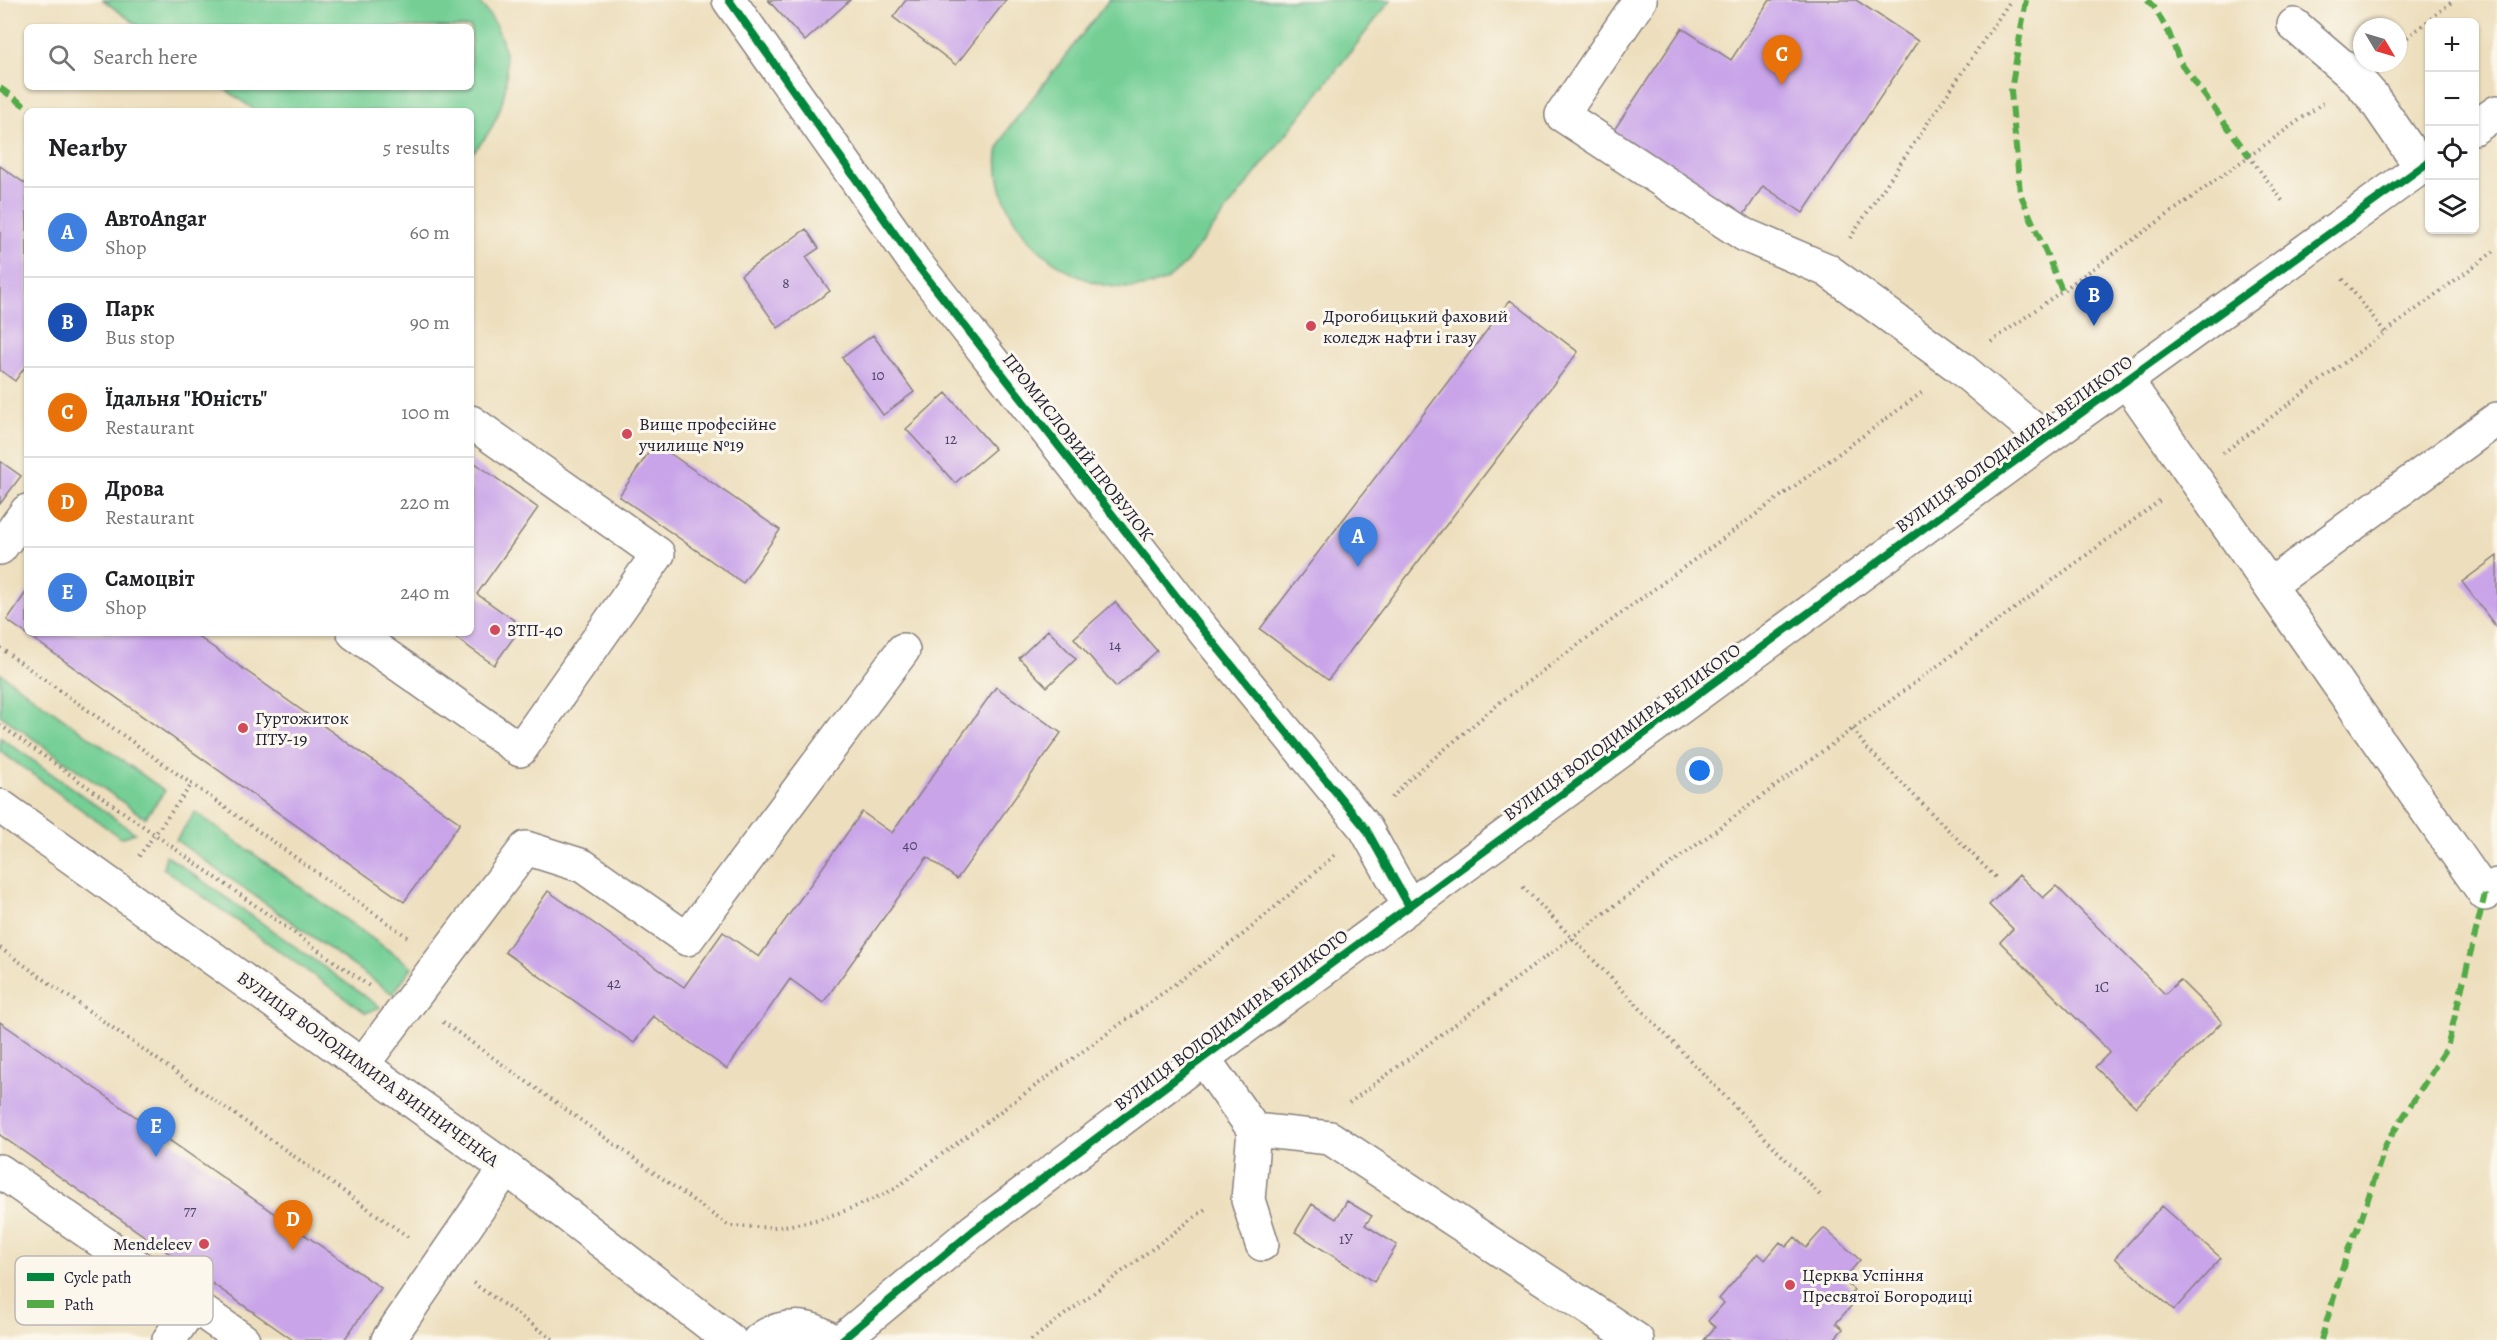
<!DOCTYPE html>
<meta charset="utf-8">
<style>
body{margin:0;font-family:Alegreya,serif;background:#f6f6f6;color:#202124}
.controls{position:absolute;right:18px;top:18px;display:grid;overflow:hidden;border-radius:9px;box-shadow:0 2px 4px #0004}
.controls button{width:54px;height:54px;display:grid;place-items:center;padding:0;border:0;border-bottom:2px solid #e0e0e0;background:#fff;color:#202124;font:30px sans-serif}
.compass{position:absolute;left:2353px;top:18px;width:54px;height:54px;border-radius:50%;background:#fff;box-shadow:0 2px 4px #0004;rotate:128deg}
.you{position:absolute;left:1700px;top:771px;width:21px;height:21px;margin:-15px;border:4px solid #fff;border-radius:50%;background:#1a73e8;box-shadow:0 0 0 9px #1a73e833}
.badge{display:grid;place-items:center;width:39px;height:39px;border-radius:50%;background:#d1495b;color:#fff;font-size:20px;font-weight:700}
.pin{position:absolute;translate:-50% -50px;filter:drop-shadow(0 2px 3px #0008)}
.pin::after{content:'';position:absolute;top:32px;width:21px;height:18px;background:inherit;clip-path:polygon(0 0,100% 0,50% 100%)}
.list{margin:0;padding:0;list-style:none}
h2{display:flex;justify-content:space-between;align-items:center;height:78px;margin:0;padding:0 24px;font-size:26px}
h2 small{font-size:20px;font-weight:400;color:#757577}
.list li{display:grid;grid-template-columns:39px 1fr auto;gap:18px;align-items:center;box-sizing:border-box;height:90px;padding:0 24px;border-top:2px solid #e0e0e0}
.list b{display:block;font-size:22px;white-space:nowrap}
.list p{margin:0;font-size:20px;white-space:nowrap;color:#757577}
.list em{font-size:20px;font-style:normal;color:#757577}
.icon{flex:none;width:33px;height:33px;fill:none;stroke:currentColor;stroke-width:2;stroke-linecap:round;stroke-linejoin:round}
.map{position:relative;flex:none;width:2497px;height:1340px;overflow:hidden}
.search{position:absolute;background:#fff;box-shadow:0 2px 4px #0004;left:24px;top:24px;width:450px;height:66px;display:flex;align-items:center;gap:15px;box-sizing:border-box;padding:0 21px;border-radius:9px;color:#757577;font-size:22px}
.panel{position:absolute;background:#fff;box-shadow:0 2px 4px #0004;left:24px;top:108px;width:450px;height:528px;border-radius:9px}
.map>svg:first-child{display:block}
</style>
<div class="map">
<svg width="2497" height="1340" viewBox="0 0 2497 1340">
<rect width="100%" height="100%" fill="#fbf7ec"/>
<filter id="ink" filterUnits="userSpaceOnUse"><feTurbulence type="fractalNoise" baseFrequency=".0167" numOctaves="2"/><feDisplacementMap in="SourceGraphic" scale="12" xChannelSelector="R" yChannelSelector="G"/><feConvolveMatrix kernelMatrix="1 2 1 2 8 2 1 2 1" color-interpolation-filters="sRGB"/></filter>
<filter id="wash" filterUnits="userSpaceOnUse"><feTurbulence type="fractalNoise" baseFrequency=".008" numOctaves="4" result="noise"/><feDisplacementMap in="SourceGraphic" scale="24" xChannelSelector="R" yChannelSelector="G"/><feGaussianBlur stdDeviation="1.35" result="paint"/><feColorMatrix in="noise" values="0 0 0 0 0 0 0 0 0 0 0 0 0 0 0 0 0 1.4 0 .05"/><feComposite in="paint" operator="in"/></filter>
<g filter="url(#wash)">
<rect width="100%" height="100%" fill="#eddfbe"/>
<path fill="#75cf95" stroke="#4c7868" stroke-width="1.5" d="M103,0h374c44,43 36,114 -6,154v-43h-215l-34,-24h249v-60h-331z
M1109,0h282l-207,265c-7,6 -14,14 -22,17 -76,28 -172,-49 -164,-129 1,-8 7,-17 11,-25z
M0,673l165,118 -20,27 -145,-103z
M0,737l135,96 -14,5 -121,-87z
M195,812l217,155 -19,27 -217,-154z
M166,855l214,152 -14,6 -203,-145z"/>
<g id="blocks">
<path fill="#c9a4e9" d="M768,0h82l-45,41z
M906,0h100l-50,65 -63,-48z
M1770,0h86l62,41 -115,172 -40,-27 -24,36 -129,-86 72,-108 49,32z
M0,166l27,19v179l-12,17 -15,-11z
M806,229l13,19 -13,9 24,34 -52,37 -37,-53z
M1510,300l68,52 -250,328 -68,-51z
M873,335l41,57 -31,23 -41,-57z
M946,393l49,56 -40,34 -49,-54z
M655,443l125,87 -37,53 -124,-87z
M471,460l67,48 -61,86 45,32 -28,39 -45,-32h22z
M0,461l21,15 -21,28z
M2497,556v72l-35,-46z
M27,591v42h166l267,190 -56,79 -397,-282z
M1115,602l42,49 -41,36 -42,-49z
M1048,630l28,29 -29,28 -28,-29z
M996,687l65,46 -104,146 -30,-22 -104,146 -33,-24 -63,90 -74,-53 -19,27 -129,-91 43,-61 136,96 39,-55 36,25 103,-145 30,21z
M2019,875l24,23 13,-12 109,108 15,-14 42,42 -86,85 -41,-40 15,-15 -110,-110 13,-13 -24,-24z
M0,1022l381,266 -37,52h-51l-293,-205z
M1347,1201l25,15 -7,9 32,20 -23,37 -79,-50 17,-28 24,15z
M2162,1206l59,52 -47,52 -59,-52z
M1824,1228l36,32 -17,20 11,10 -8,10 6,5 -16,18 7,6 -10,11h-129l11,-13 -7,-6 16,-18 -5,-4 39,-46 7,7 15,-18 6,5 9,-10 11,11z"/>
</g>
</g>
<g filter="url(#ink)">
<use href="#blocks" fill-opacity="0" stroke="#88807c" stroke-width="1.5"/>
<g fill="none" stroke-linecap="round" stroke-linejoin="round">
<g stroke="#88807c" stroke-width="36">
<path id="minor" d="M729,0l185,261 280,358 172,210 43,77
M1640,0l-78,115 183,120 82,35 131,96 87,73
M2294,25l63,54 15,17 49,71
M2474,128l23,-16
M2126,380l359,514 12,-9
M0,548l27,-37
M2270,585l227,-166
M354,633l166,117 138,-196 -187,-132
M0,806l506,362 224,172
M1203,1058l51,72 76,8 307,202
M362,1065l164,-217 57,18 104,73 216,-289
M1254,1130l-6,70 14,44
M0,1171l243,169
M169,1340l24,-35
M388,1340l118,-172
M759,1340c21,-16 50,-17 71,0
M842,1340l131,-109 230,-173 842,-619 385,-278"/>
</g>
<path stroke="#88807c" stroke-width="4" stroke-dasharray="1.5 4.5" stroke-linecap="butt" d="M2398,45l56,-45
M2249,156l35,47
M1850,238l161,-238
M2343,279l42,53
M1991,342l332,-239
M2223,453l274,-204
M0,648l409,290
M0,725l372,263
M1853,729l12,17 131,132
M1392,798l15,-17 96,-81 421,-309
M139,856l53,-72
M1523,887l300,311
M0,948l411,291
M443,1022l286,204c15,0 31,2 46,1 43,-4 81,-19 119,-38l351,-256 91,-79
M1349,1103l813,-604
M473,1283l81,57
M1031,1340l177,-133"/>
<use href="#minor" stroke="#fff" stroke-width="33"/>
<path stroke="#53aa46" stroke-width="6" stroke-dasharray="12 6" stroke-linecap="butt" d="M2026,0l-15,91 9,102 42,97
M2147,0l7,7 15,26 11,29 69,94
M0,88l32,23
M2321,1340l27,-90 13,-30 25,-76 61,-96 38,-154"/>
<g stroke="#fbf7ec" stroke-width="11">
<path id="cycleway" d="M729,0l185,261 280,358 172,210 43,77
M842,1340l131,-109 230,-173 842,-619 385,-278"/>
</g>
<use href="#cycleway" stroke="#00873e" stroke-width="8"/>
</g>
</g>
<g fill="#d1495b" stroke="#fbf7ec" stroke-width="2">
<circle cx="1311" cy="326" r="6"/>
<circle cx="627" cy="434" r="6"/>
<circle cx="495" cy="630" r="6"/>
<circle cx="243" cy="728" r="6"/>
<circle cx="204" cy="1244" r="6"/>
<circle cx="1790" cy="1285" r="6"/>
</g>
<g text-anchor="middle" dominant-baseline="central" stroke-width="6" stroke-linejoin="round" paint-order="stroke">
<g font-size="15" fill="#4c4266">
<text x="786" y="283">8</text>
<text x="878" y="375">10</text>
<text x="951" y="439">12</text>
<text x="1115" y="645">14</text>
<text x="910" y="845">40</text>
<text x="614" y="983">42</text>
<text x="2102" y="987">1С</text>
<text x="190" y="1211">77</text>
<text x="1346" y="1239">1У</text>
</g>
<g font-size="18" fill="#22223b" stroke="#fbf7ec" text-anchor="start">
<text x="1323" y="316">Дрогобицький фаховий<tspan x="1323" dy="21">коледж нафти і газу</tspan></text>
<text x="639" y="424">Вище професійне<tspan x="639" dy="21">училище №19</tspan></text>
<text x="507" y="630">ЗТП-40</text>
<text x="255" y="718">Гуртожиток<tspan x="255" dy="21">ПТУ-19</tspan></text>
<text x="192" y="1244" text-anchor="end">Mendeleev</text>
<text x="1802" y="1275">Церква Успіння<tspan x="1802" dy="21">Пресвятої Богородиці</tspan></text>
</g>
<g font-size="18" fill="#22223b" stroke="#fbf7ec">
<text transform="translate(2014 444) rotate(-36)">ВУЛИЦЯ ВОЛОДИМИРА ВЕЛИКОГО</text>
<text transform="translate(1078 447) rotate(52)">ПРОМИСЛОВИЙ ПРОВУЛОК</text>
<text transform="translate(1622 732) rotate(-36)">ВУЛИЦЯ ВОЛОДИМИРА ВЕЛИКОГО</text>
<text transform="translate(1231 1020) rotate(-37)">ВУЛИЦЯ ВОЛОДИМИРА ВЕЛИКОГО</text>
<text transform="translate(368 1069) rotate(36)">ВУЛИЦЯ ВОЛОДИМИРА ВИННИЧЕНКА</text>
</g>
</g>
<rect x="15" y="1256" width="198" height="69" rx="9" fill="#fbf7ec" stroke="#bab7b7" stroke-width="1.5"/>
<rect x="27" y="1273" width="27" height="8" fill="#00873e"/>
<rect x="27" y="1300" width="27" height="8" fill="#53aa46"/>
<g font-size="16" fill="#22223b">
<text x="64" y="1283">Cycle path</text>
<text x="64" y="1310">Path</text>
</g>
</svg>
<div class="controls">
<button>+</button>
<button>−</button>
<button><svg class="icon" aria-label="locate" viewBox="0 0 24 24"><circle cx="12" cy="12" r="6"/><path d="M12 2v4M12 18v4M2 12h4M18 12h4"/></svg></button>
<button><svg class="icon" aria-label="layers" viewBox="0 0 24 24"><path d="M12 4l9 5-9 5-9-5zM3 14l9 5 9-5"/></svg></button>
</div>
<svg class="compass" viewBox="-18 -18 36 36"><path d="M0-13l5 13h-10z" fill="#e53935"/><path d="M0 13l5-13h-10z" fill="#757577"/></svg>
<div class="you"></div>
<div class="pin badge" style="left:1358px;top:567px;background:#3f7fe0">A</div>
<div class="pin badge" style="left:2094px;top:326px;background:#1a4fb4">B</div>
<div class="pin badge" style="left:1782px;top:85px;background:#e8710a">C</div>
<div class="pin badge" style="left:293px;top:1250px;background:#e8710a">D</div>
<div class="pin badge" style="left:156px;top:1157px;background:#3f7fe0">E</div>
<div class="search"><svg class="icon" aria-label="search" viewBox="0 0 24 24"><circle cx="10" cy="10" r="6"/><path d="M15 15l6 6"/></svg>Search here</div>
<section class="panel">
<h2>Nearby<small>5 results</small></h2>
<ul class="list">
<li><span class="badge" style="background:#3f7fe0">A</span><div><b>АвтоAngar</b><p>Shop</p></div><em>60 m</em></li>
<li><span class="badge" style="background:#1a4fb4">B</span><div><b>Парк</b><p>Bus stop</p></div><em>90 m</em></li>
<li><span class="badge" style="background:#e8710a">C</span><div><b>Їдальня &quot;Юність&quot;</b><p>Restaurant</p></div><em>100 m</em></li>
<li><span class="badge" style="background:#e8710a">D</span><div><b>Дрова</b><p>Restaurant</p></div><em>220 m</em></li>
<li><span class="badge" style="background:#3f7fe0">E</span><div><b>Самоцвіт</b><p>Shop</p></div><em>240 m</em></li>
</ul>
</section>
</div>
